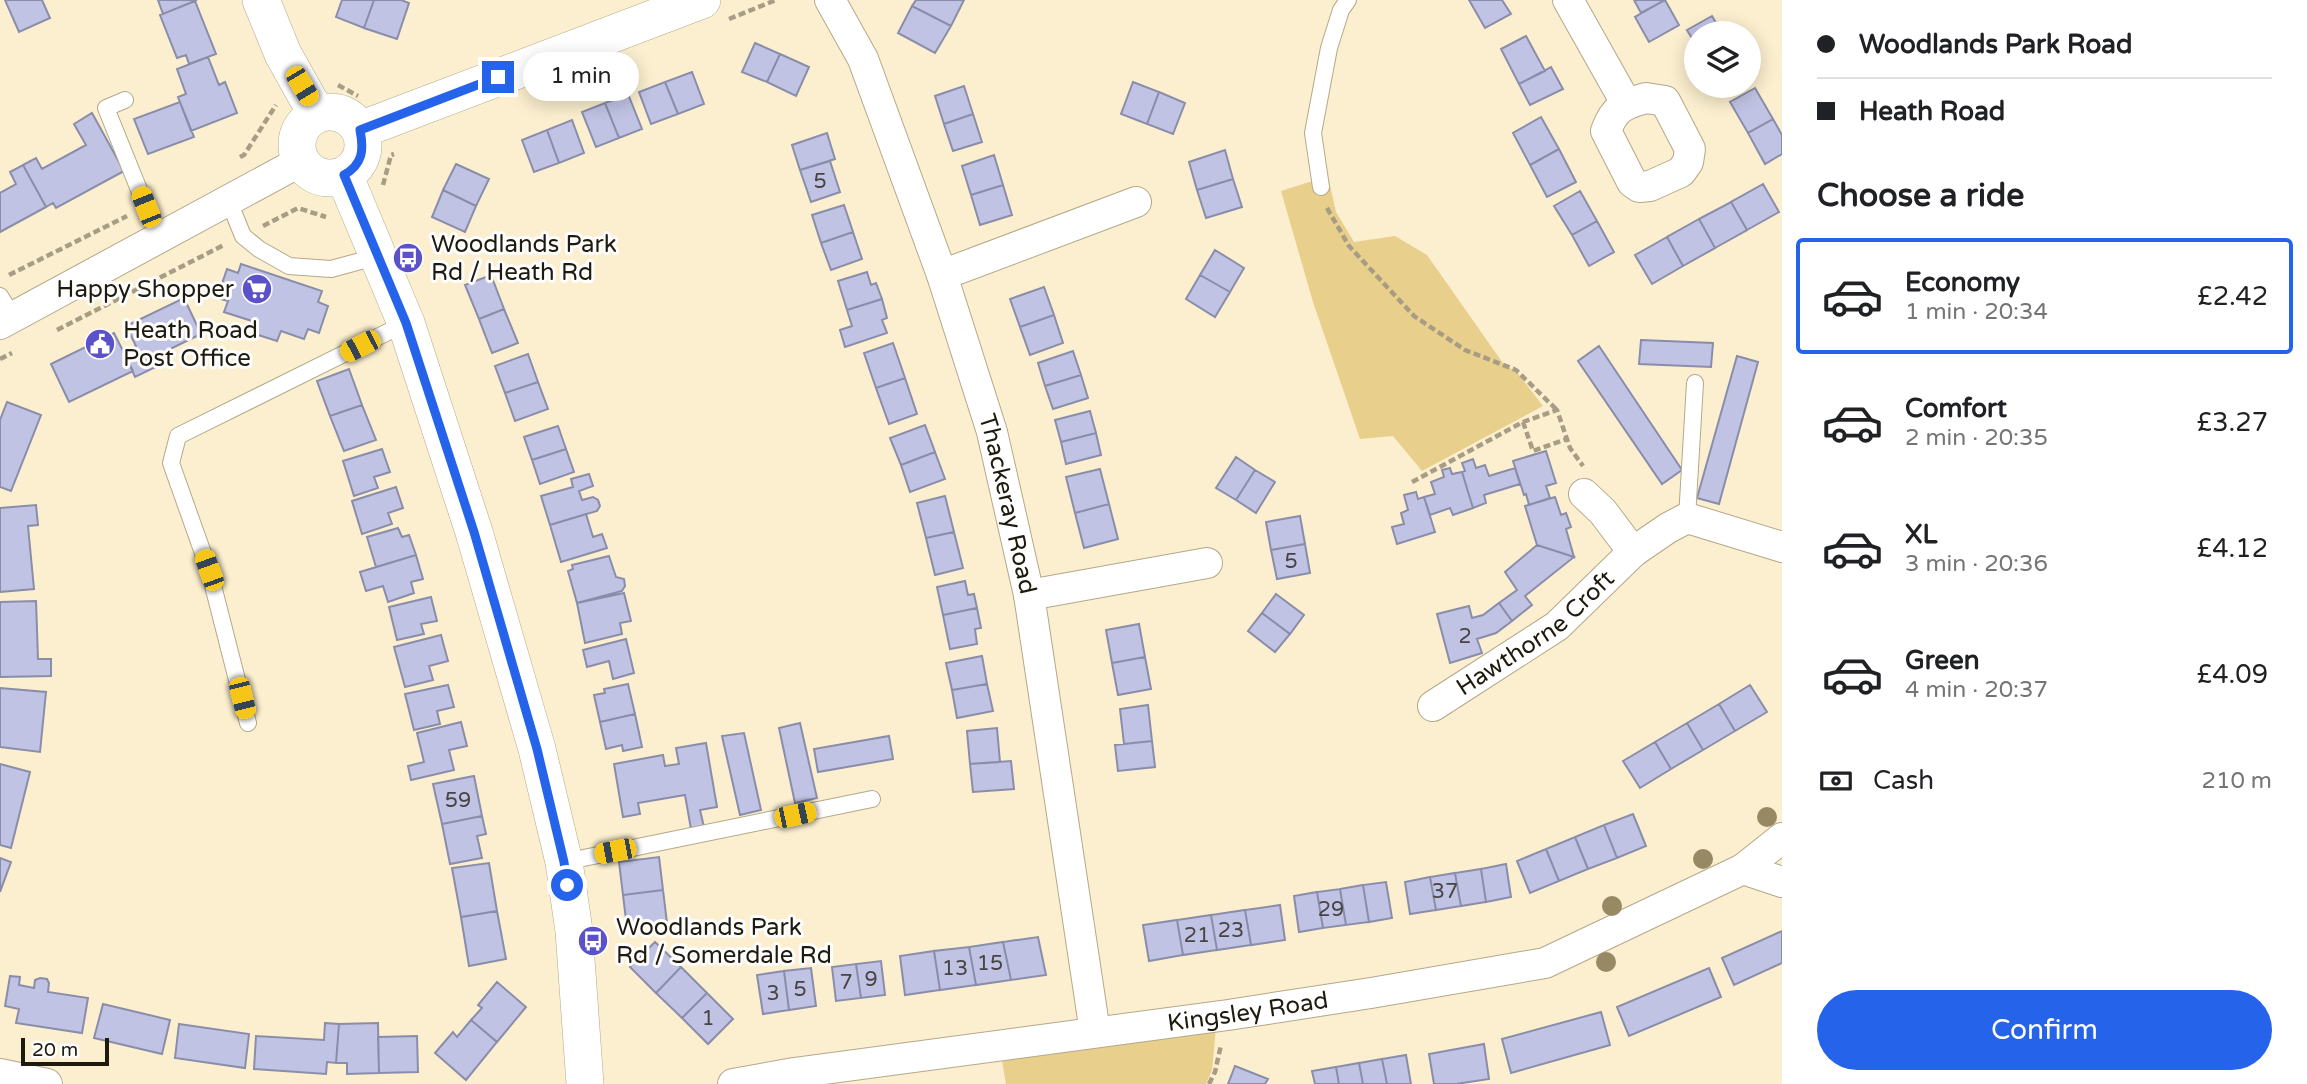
<!DOCTYPE html>
<meta charset="utf-8">
<style>
:root{--surface:#fff;--page:#f2f2f2;--text:#202124;--muted:#757577;--line:#e0e0e0;--accent:#2563eb}
body{margin:0;font-family:"Varela Round",sans-serif;background:var(--page);color:var(--text);height:100vh;display:flex;flex-direction:column;font-size:26px;white-space:nowrap}
*{box-sizing:border-box;margin:0}
p{font-size:23px;color:var(--muted)}
.icon{flex:none;width:38px;height:38px;fill:none;stroke:currentColor;stroke-width:2;stroke-linecap:round;stroke-linejoin:round}
.map{position:relative;flex:1;overflow:hidden}
.details{display:flex;flex-direction:column;background:var(--surface);width:525px}
.details>*{flex:none}
.banner{display:grid;align-content:center;height:154px;padding:0 35px;background:var(--surface)}
.buttons{position:absolute;left:1684px;top:21px;display:grid;gap:14px}
.buttons a{display:grid;place-items:center;width:77px;height:77px;border-radius:50%;background:var(--surface);box-shadow:0 4px 18px #0003;font-size:35px}
.scale{position:absolute;left:21px;bottom:18px;width:88px;box-sizing:border-box;padding-left:7px;border:4px solid #1f1a0e;border-top:0;font-size:19px;line-height:24px;white-space:nowrap;color:#1f1a0e;-webkit-text-stroke:5px #fdfdfd;paint-order:stroke}
.end{position:absolute;width:32px;height:32px;margin:-16px;border:9px solid #2563eb;background:#fff;box-shadow:0 0 0 4px #fff}
.from{border-radius:50%}
.bubble{position:absolute;height:49px;border-radius:24px;background:var(--surface);box-shadow:0 4px 18px #0003;font-size:23px;font-weight:600;line-height:49px;text-align:center}
.car{position:absolute;width:21px;height:42px;margin:-21px -10px;border-radius:9px;box-shadow:0 0 5px 2px #0007;background:linear-gradient(#f5c518 24%,#345 0 40%,#f5c518 0 76%,#345 0 86%,#f5c518 0)}
.banner b{display:flex;align-items:center;gap:24px;height:66px;font-size:26px}
.banner b+b{border-top:2px solid var(--line)}
.banner i{width:18px;height:18px;background:var(--text)}
ul{padding:0;list-style:none}
li{display:flex;align-items:center;gap:21px;height:116px;margin:0 14px 10px;padding:0 21px;border:4px solid transparent;border-radius:7px}
li div{flex:1}
li b{display:block;font-size:26px}
li em{font-style:normal;font-weight:600}
li.selected{border-color:var(--accent)}
li>.icon{width:63px;height:63px;stroke-width:1.5}
h2{padding:0 35px;font-size:32px;line-height:84px}
.pay{display:flex;align-items:center;gap:18px;height:77px;padding:0 35px;font-size:26px}
.pay p{margin-inline-start:auto}
.button{display:flex;gap:14px;margin-top:auto;padding:14px 35px}
.button a{flex:1;height:80px;border-radius:42px;background:var(--accent);color:#fff;font-size:28px;font-weight:600;line-height:80px;text-align:center}
main{display:flex;flex:1;min-height:0}
.map>svg:first-child{display:block}
</style>
<main>
<div class="map">
<svg width="1782" height="1084" viewBox="0 0 1782 1084">
<rect width="100%" height="100%" fill="#fcefcf"/>
<path fill="#e8cf8c" d="M1329 181 1336 212 1354 242 1395 236 1427 255 1505 366 1516 371 1543 406 1422 471 1393 436 1360 439 1313 302 1281 191 1309 182Z
M1216 1027 1212 1070 1206 1084H1006L1002 1061 1097 1044Z"/>
<path fill="#c0c3e3" stroke="#8a8daa" stroke-width="2" d="M5 0H42L50 18 19 32Z
M158 0H197L163 14Z
M342 0H374L364 28 336 17Z
M374 0H401L409 3 397 39 364 28Z
M916 0H964L951 26 912 6Z
M1469 0H1502L1511 14 1485 28Z
M1634 0H1665L1641 13Z
M1665 0 1679 25 1649 42 1635 17Z
M195 1 216 54 189 64 186 55 177 58 160 15Z
M912 6 951 26 935 53 898 33Z
M1712 16 1722 33H1696V45L1687 30Z
M1526 36 1545 71 1519 84 1501 49Z
M755 43 780 54 767 82 742 72Z
M780 54 809 67 796 96 767 82Z
M208 57 219 85 225 82 237 113 191 131 178 97 186 94 177 69Z
M1551 67 1563 89 1530 105 1519 84Z
M692 72 704 104 678 114 665 82Z
M665 82 678 114 651 124 639 92Z
M1133 82 1159 92 1147 124 1121 114Z
M964 86 973 114 944 124 935 96Z
M1755 88 1773 119 1748 133 1730 102Z
M1159 92 1185 103 1173 134 1147 124Z
M628 94 642 129 619 138 605 103Z
M180 102 194 137 148 154 134 119Z
M605 103 619 138 596 147 582 112Z
M92 113 124 171 56 208 53 203 46 207 23 165 36 158 42 169 86 145 74 124Z
M973 114 982 142 953 151 944 124Z
M1541 117 1559 149 1530 165 1513 133Z
M1773 119 1782 135V154L1765 164 1748 133Z
M572 120 584 153 559 163 547 130Z
M547 130 559 163 534 172 522 140Z
M827 133 835 159 800 170 792 145Z
M1559 149 1576 182 1547 197 1530 165Z
M1225 150 1233 179 1197 190 1189 162Z
M994 155 1003 185 971 195 962 166Z
M830 161 840 192 811 202 800 170Z
M456 164 489 179 476 206 443 190Z
M23 165 46 207 0 232V193L16 184 10 172Z
M1233 179 1242 207 1206 218 1197 190Z
M1763 184 1779 212 1747 230 1731 202Z
M1003 185 1012 215 980 225 971 195Z
M443 190 476 206 465 232 432 217Z
M1580 191 1597 221 1572 235 1554 206Z
M1731 202 1747 230 1715 248 1699 219Z
M844 205 853 232 821 243 812 215Z
M1699 219 1715 248 1683 266 1667 237Z
M1597 221 1614 252 1589 266 1572 235Z
M853 232 862 259 831 270 821 243Z
M1667 237 1683 266 1652 284 1635 255Z
M1215 250 1244 268 1230 292 1200 275Z
M241 264 322 291 318 302 328 306 319 333 308 329 304 339 281 331 277 341 252 333 255 322 224 312 228 301 217 298 227 269 238 273Z
M867 272 871 285 876 283 882 299 847 310 838 281Z
M491 275 504 309 479 319 465 285Z
M1200 275 1230 292 1215 317 1186 299Z
M1044 287 1054 315 1020 327 1010 299Z
M184 298 201 334 166 351 170 360 135 377 124 352 136 346 126 326Z
M882 299 887 318 882 320 887 333 845 347 840 330 852 326 847 310Z
M504 309 518 343 492 353 479 319Z
M1054 315 1063 343 1030 355 1020 327Z
M114 333 133 371 69 402 51 364Z
M1641 340 1713 343 1711 367 1639 364Z
M893 343 905 378 876 388 864 353Z
M1599 346 1682 470 1662 484 1578 361Z
M1073 351 1081 375 1045 386 1038 363Z
M528 354 538 382 505 393 495 366Z
M1737 356 1758 362 1719 504 1697 498Z
M349 369 362 405 330 416 317 381Z
M1081 375 1088 398 1053 409 1045 386Z
M905 378 917 414 889 424 876 388Z
M538 382 548 409 515 421 505 393Z
M7 402 41 415 11 491 0 487V420Z
M362 405 376 440 344 451 330 416Z
M1090 411 1096 433 1061 442 1055 420Z
M925 425 935 452 901 465 890 438Z
M558 426 566 449 532 460 524 437Z
M1096 433 1101 455 1066 464 1061 442Z
M382 449 390 472 374 477 378 488 354 496 343 461Z
M566 449 574 472 540 484 532 460Z
M1546 451 1556 483 1546 486 1550 498 1529 505 1526 494 1524 495 1513 461Z
M935 452 945 479 910 492 901 465Z
M1236 457 1255 470 1236 500 1216 488Z
M1473 459 1476 468 1485 465 1489 476 1515 468 1520 484 1484 495 1486 503 1473 508 1462 472 1465 471 1462 463Z
M1450 468 1452 474 1462 472 1473 508 1453 515 1450 508 1430 515 1424 497 1435 494 1431 482 1444 477 1442 470Z
M1100 469 1109 504 1075 513 1066 477Z
M1255 470 1275 482 1256 513 1236 500Z
M589 474 593 486 579 491 582 500 593 497 598 500 600 506 597 511 550 525 541 496 573 487 571 479Z
M396 487 403 508 388 513 392 524 362 534 352 501Z
M1416 492 1418 499 1424 497 1435 532 1397 544 1392 527 1404 524 1401 513 1408 510 1404 495Z
M945 496 954 532 926 538 917 503Z
M1555 497 1561 515 1566 513 1571 527 1566 529 1574 557 1537 545 1525 506Z
M1109 504 1118 539 1084 548 1075 513Z
M36 505 38 525 28 526 34 589 0 592V508Z
M586 514 593 537 602 534 607 548 561 562 550 525Z
M1300 516 1305 544 1271 550 1266 522Z
M398 528 402 537 409 535 416 555 376 567 367 537Z
M954 532 963 568 935 575 926 538Z
M1305 544 1310 573 1277 579 1271 550Z
M1537 545 1574 557 1525 596 1532 605 1512 621 1499 603 1517 590 1505 572Z
M416 555 423 579 411 582 414 593 388 602 383 586 366 591 360 572Z
M609 556 616 577 624 579 625 586 622 591 577 603 568 571 573 569 572 565Z
M965 581 968 595 974 594 977 608 943 615 937 587Z
M624 593 631 621 620 623 622 634 585 643 577 603Z
M1276 594 1304 615 1290 634 1262 613Z
M431 597 437 621 421 624 424 634 397 640 389 607Z
M36 601 38 659H51V676L0 677V602Z
M1499 603 1512 621 1496 633 1477 639 1482 653 1450 663 1437 614 1469 606 1472 618 1483 615Z
M977 608 981 628 975 629 977 644 950 649 943 615Z
M1262 613 1290 634 1275 652 1248 631Z
M1139 624 1145 657 1112 663 1106 630Z
M441 635 448 661 429 666 433 680 405 687 394 647Z
M626 639 634 673 613 679 609 661 587 667 583 650Z
M982 656 987 684 952 690 946 663Z
M1145 657 1151 689 1118 695 1112 663Z
M628 684 635 714 600 722 594 695 605 693 604 689Z
M987 684 993 711 957 718 952 690Z
M448 685 454 707 437 711 440 724 414 730 405 694Z
M1750 685 1767 712 1735 731 1719 704Z
M0 688 46 692 40 752 0 747Z
M1719 704 1735 731 1703 750 1687 723Z
M1148 705 1152 741 1124 744 1120 709Z
M635 714 642 747 623 751 622 745 606 749 600 722Z
M461 722 467 746 449 750 454 770 411 780 408 766 424 762 417 733Z
M800 723 817 798 795 803 779 728Z
M1687 723 1703 750 1671 769 1655 742Z
M997 728 1000 762 970 764 967 731Z
M744 733 761 810 740 815 722 736Z
M889 736 893 759 818 772 814 749Z
M1152 741 1155 767 1118 771 1115 745Z
M1655 742 1671 769 1640 788 1623 761Z
M706 743 717 807 700 810 704 827 691 829 685 795 638 803 640 814 623 817 614 764 663 755 665 766 679 764 676 748Z
M1011 761 1014 789 973 792 970 764Z
M0 764 30 772 11 848 0 845Z
M474 776 482 816 442 824 433 784Z
M1633 814 1646 846 1617 858 1604 825Z
M482 816 486 834 477 836 482 858 450 864 442 824Z
M1604 825 1617 858 1588 869 1575 837Z
M1575 837 1588 869 1559 881 1546 849Z
M1546 849 1559 881 1530 893 1517 861Z
M659 857 663 890 623 895 619 862Z
M0 858 11 862 0 892Z
M489 863 497 911 461 917 452 868Z
M1506 864 1511 897 1486 902 1481 869Z
M1481 869 1486 902 1461 906 1455 873Z
M1455 873 1461 906 1436 910 1430 877Z
M1430 877 1436 910 1410 914 1405 882Z
M1386 882 1392 918 1369 922 1363 885Z
M1363 885 1369 922 1346 925 1340 889Z
M1340 889 1346 925 1323 928 1317 892Z
M663 890 667 923 627 928 623 895Z
M1317 892 1323 928 1299 932 1294 896Z
M1280 905 1285 940 1251 945 1245 910Z
M1245 910 1251 945 1217 950 1211 915Z
M497 911 506 959 469 966 461 917Z
M1211 915 1217 950 1183 955 1177 920Z
M1177 920 1183 955 1149 961 1143 925Z
M1782 931V963L1734 985 1722 958Z
M1038 937 1046 975 1011 980 1003 942Z
M655 942 681 967 656 993 630 967Z
M1003 942 1011 980 976 985 969 947Z
M969 947 976 985 940 990 934 951Z
M934 951 940 990 905 995 900 956Z
M881 961 885 995 861 998 856 964Z
M856 964 861 998 836 1001 832 967Z
M681 967 707 993 682 1018 656 993Z
M811 968 816 1006 789 1010 784 971Z
M1709 968 1721 997 1629 1036 1617 1007Z
M784 971 789 1010 763 1014 757 975Z
M10 976 20 977 19 985 34 988 35 980 40 978 47 979 49 983 48 992 88 998 82 1033 16 1023 19 1009 5 1006Z
M497 982 526 1007 497 1042 471 1020 482 1008 478 1005Z
M707 993 733 1019 708 1044 682 1018Z
M103 1004 170 1020 162 1054 94 1038Z
M1601 1012 1610 1045 1511 1073 1502 1039Z
M471 1020 497 1042 466 1080 435 1053 453 1032 457 1037Z
M325 1023 339 1024 336 1063 327 1062 326 1074 254 1069 256 1036 324 1040Z
M378 1023 379 1073 347 1074V1063H336L339 1024Z
M179 1024 249 1034 245 1068 175 1058Z
M417 1036 418 1072 379 1073 378 1037Z
M1484 1044 1489 1079 1456 1084H1434L1429 1054Z
M1406 1055 1411 1084H1387L1382 1059Z
M1382 1059 1387 1084H1363L1359 1063Z
M1359 1063 1363 1084H1339L1336 1067Z
M1235 1066 1268 1079 1265 1084H1228Z
M1336 1067 1339 1084H1315L1312 1071Z"/>
<g fill="none" stroke-linecap="round" stroke-linejoin="round">
<g stroke="#b3a889" stroke-width="18">
<path id="service" d="M125 100 106 108 146 207 161 235
M1321 187 1313 133 1329 48 1341 10 1348 0
M228 199 243 236 259 249 289 266 331 269 379 256
M0 296 13 317
M1687 518 1695 383
M248 723 209 570 171 463 178 436 406 323
M564 862 872 799"/>
</g>
<g stroke="#b3a889" stroke-width="32">
<g id="minor">
<path id="s1" d="M830 0 863 59 942 275 992 432 1029 595 1095 1032"/>
<path d="M1568 0 1626 103"/>
<path d="M1646 98 1665 101 1690 149 1688 162 1681 172 1650 186 1639 187 1632 182 1606 131C1614 108 1624 104 1646 98Z"/>
<path d="M942 275 1136 202"/>
<path d="M0 324 301 161"/>
<path d="M1584 494 1603 512 1633 552"/>
<path d="M1029 595 1207 563"/>
<path id="s2" d="M1433 706 1557 626 1633 552 1668 528 1687 518 1782 547"/>
<path d="M1743 869 1782 882"/>
<path d="M0 1074 47 1084"/>
<path id="s3" d="M733 1084 794 1073 1228 1015 1371 993 1545 963 1743 869 1782 838"/>
</g>
</g>
<g stroke="#b3a889" stroke-width="38">
<path id="tertiary" d="M261 0 283 54 316 113
M297 145a33 33 0 1 1 66 0a33 33 0 1 1-66 0Z
M360 130 702 0
M344 175 406 323 474 532 537 749 564 862 574 931 585 1084"/>
</g>
<path stroke="#a79d85" stroke-width="4.5" stroke-dasharray="7 3.5" stroke-linecap="butt" d="M729 19 776 0
M338 85 358 96
M240 157 244 155 276 105
M383 185 391 155 394 154
M1327 208 1349 246 1414 316 1465 350 1516 370 1557 410
M263 226 298 208 326 217
M9 275 127 216
M57 330 224 245
M0 359 12 353
M1523 422 1533 451 1567 439
M1412 482 1523 422 1557 410 1570 448 1583 466
M1209 1084 1215 1072 1221 1045"/>
<use href="#service" stroke="#fff" stroke-width="16"/>
<use href="#minor" stroke="#fff" stroke-width="30"/>
<use href="#tertiary" stroke="#fff" stroke-width="37"/>
</g>
<g fill="#978963">
<circle cx="1767" cy="817" r="10"/>
<circle cx="1703" cy="859" r="10"/>
<circle cx="1612" cy="906" r="10"/>
<circle cx="1606" cy="962" r="10"/>
</g>
<g fill="none" stroke-linecap="round" stroke-linejoin="round">
<path stroke="#2563eb" stroke-width="9" d="M498 77 360 130C364 150 363 164 344 175L406 323 474 532 537 749 564 862 567 885"/>
</g>
<defs>
<g id="bus-disc" transform="scale(1.575)"><circle r="9.5" fill="#5b52ca" stroke="#fdfdfd"/><path d="M-5-6H5V4H4V6H2V4H-2V6H-4V4H-5ZM-3.5-4V0h7V-4ZM-3.5 1.2v1.5H-2V1.2ZM2 1.2v1.5H3.5V1.2Z" fill="#fff"/></g>
<g id="supermarket-disc" transform="scale(1.575)"><circle r="9.5" fill="#5b52ca" stroke="#fdfdfd"/><path d="M-6-5.5h2.5l.6 2H6L4.5 2H-2.5L-4.4-4H-6ZM-1.5 3.2a1.3 1.3 0 1 0 .1 0ZM3 3.2a1.3 1.3 0 1 0 .1 0Z" fill="#fff"/></g>
<g id="civic-disc" transform="scale(1.575)"><circle r="9.5" fill="#5b52ca" stroke="#fdfdfd"/><path d="M-.6-6.5H3V-4.5H.6V-3L4-1V1h2V6H-6V1h2V-1L-.6-3ZM-1.2 2.5V6h2.4V2.5Z" fill="#fff"/></g>
</defs>
<g fill-rule="evenodd">
<use href="#bus-disc" x="408" y="258"/>
<use href="#supermarket-disc" x="257" y="289"/>
<use href="#civic-disc" x="100" y="344"/>
<use href="#bus-disc" x="593" y="941"/>
</g>
<g text-anchor="middle" dominant-baseline="central" stroke-width="6" stroke-linejoin="round" paint-order="stroke">
<g font-size="21" fill="#474443">
<text x="820" y="181">5</text>
<text x="1291" y="561">5</text>
<text x="1465" y="636">2</text>
<text x="458" y="800">59</text>
<text x="1445" y="891">37</text>
<text x="1331" y="909">29</text>
<text x="1231" y="930">23</text>
<text x="1197" y="935">21</text>
<text x="990" y="963">15</text>
<text x="955" y="968">13</text>
<text x="871" y="979">9</text>
<text x="846" y="982">7</text>
<text x="800" y="989">5</text>
<text x="773" y="993">3</text>
<text x="708" y="1018">1</text>
</g>
<g font-size="24" fill="#1f1a0e" stroke="#fdfdfd" text-anchor="start">
<text x="431" y="244">Woodlands Park<tspan x="431" dy="28">Rd / Heath Rd</tspan></text>
<text x="234" y="289" text-anchor="end">Happy Shopper</text>
<text x="123" y="330">Heath Road<tspan x="123" dy="28">Post Office</tspan></text>
<text x="616" y="927">Woodlands Park<tspan x="616" dy="28">Rd / Somerdale Rd</tspan></text>
</g>
<g font-size="24" fill="#1f1a0e" stroke="#fdfdfd">
<text stroke="none"><textPath href="#s1" startOffset="536">Thackeray Road</textPath></text>
<text stroke="none"><textPath href="#s2" startOffset="126">Hawthorne Croft</textPath></text>
<text stroke="none"><textPath href="#s3" startOffset="520">Kingsley Road</textPath></text>
</g>
</g>
</svg>
<div class="buttons">
<a><svg class="icon" aria-label="layers" viewBox="0 0 24 24"><path d="M12 4l9 5-9 5-9-5zM3 14l9 5 9-5"/></svg></a>
</div>
<div class="scale">20 m</div>
<i class="end from" style="left:567px;top:885px"></i>
<i class="end" style="left:498px;top:77px"></i>
<div class="bubble" style="left:523px;top:52px;width:116px">1 min</div>
<i class="car" style="left:302px;top:86px;rotate:149deg"></i>
<i class="car" style="left:146px;top:207px;rotate:338deg"></i>
<i class="car" style="left:360px;top:346px;rotate:243deg"></i>
<i class="car" style="left:209px;top:570px;rotate:340deg"></i>
<i class="car" style="left:242px;top:698px;rotate:166deg"></i>
<i class="car" style="left:795px;top:815px;rotate:78deg"></i>
<i class="car" style="left:615px;top:851px;rotate:259deg"></i>
</div>
<section class="details">
<div class="banner">
<b><i class="from"></i>Woodlands Park Road</b>
<b><i></i>Heath Road</b>
</div>
<h2>Choose a ride</h2>
<ul>
<li class="selected"><svg class="icon" aria-label="car" viewBox="0 0 24 24"><path d="M5 17H2v-5l4-1 3-4h7l3 4 3 1v5h-3M9 17h6M6 11h13"/><circle cx="7" cy="17" r="2"/><circle cx="17" cy="17" r="2"/></svg><div><b>Economy</b><p>1 min · 20:34</p></div><em>£2.42</em></li>
<li><svg class="icon" aria-label="car" viewBox="0 0 24 24"><path d="M5 17H2v-5l4-1 3-4h7l3 4 3 1v5h-3M9 17h6M6 11h13"/><circle cx="7" cy="17" r="2"/><circle cx="17" cy="17" r="2"/></svg><div><b>Comfort</b><p>2 min · 20:35</p></div><em>£3.27</em></li>
<li><svg class="icon" aria-label="car" viewBox="0 0 24 24"><path d="M5 17H2v-5l4-1 3-4h7l3 4 3 1v5h-3M9 17h6M6 11h13"/><circle cx="7" cy="17" r="2"/><circle cx="17" cy="17" r="2"/></svg><div><b>XL</b><p>3 min · 20:36</p></div><em>£4.12</em></li>
<li><svg class="icon" aria-label="car" viewBox="0 0 24 24"><path d="M5 17H2v-5l4-1 3-4h7l3 4 3 1v5h-3M9 17h6M6 11h13"/><circle cx="7" cy="17" r="2"/><circle cx="17" cy="17" r="2"/></svg><div><b>Green</b><p>4 min · 20:37</p></div><em>£4.09</em></li>
</ul>
<div class="pay"><svg class="icon" aria-label="cash" viewBox="0 0 24 24"><path d="M3 7h18v10H3z"/><circle cx="12" cy="12" r="2"/></svg>Cash<p>210 m</p></div>
<div class="button"><a>Confirm</a></div>
</section>
</main>
